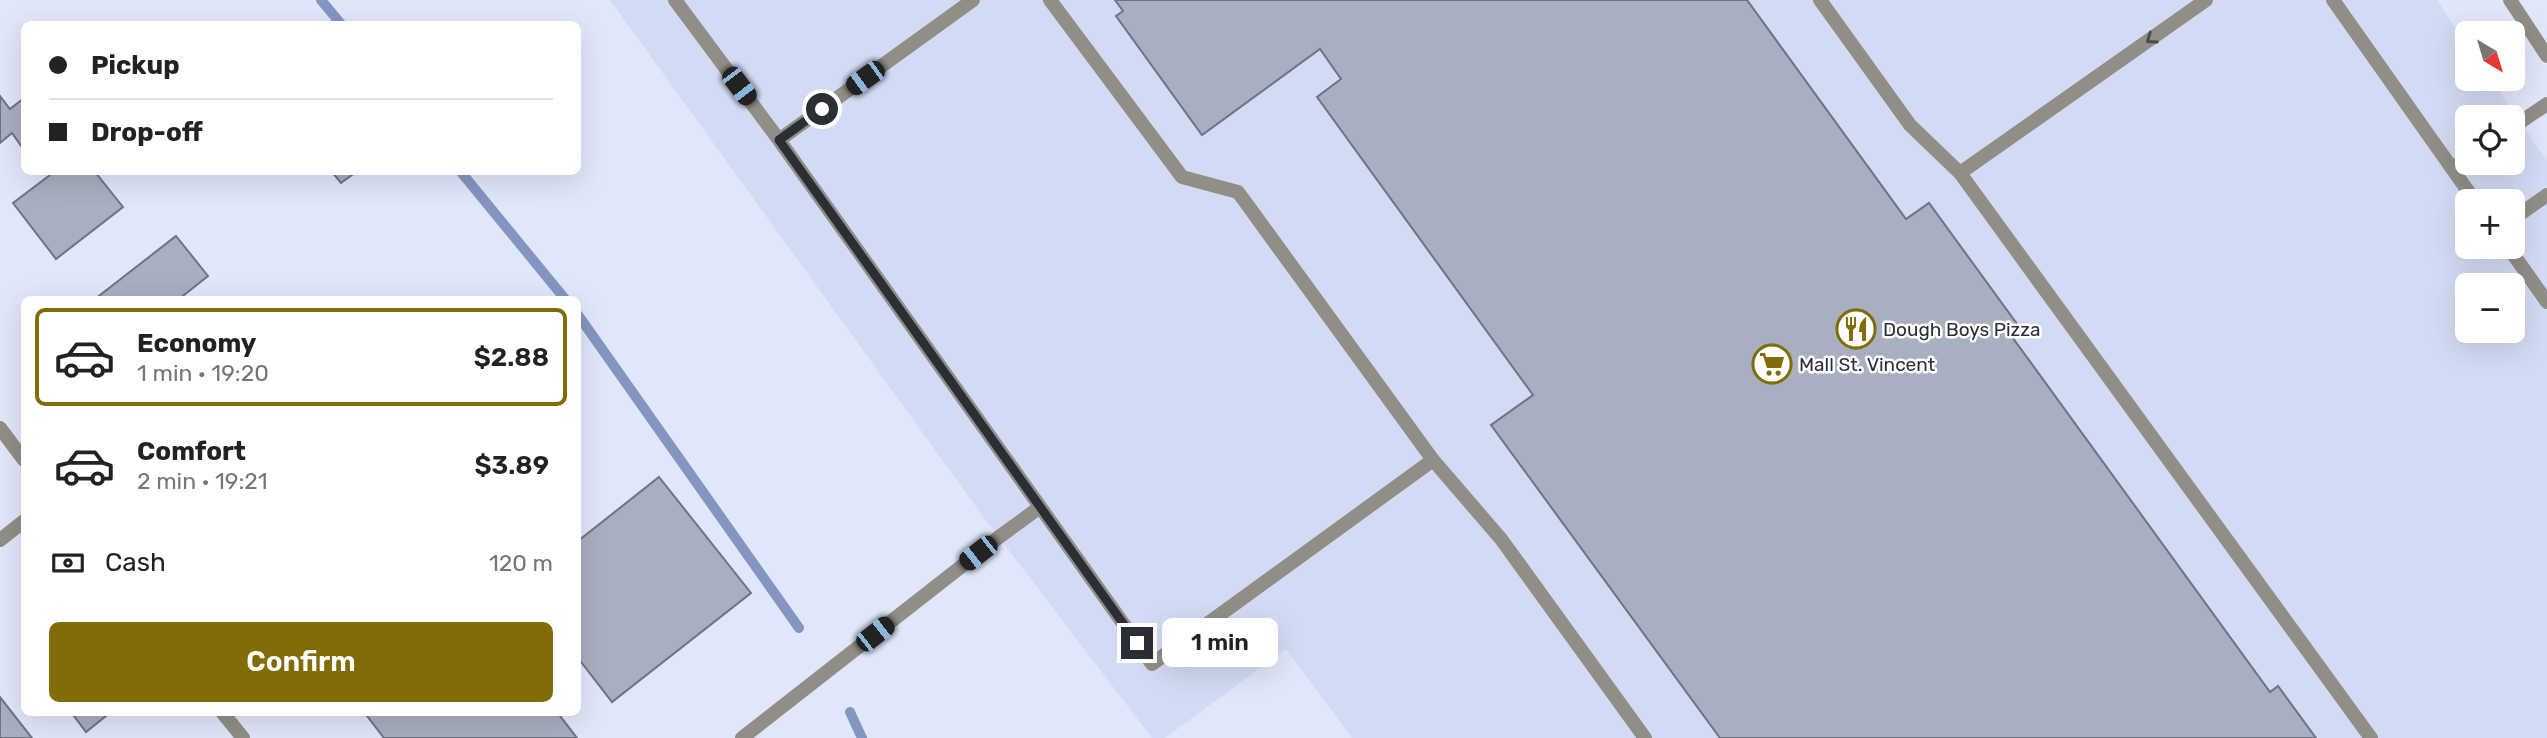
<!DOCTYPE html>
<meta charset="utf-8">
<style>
:root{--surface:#fff;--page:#f6f6f6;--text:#222;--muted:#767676;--line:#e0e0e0;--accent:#816c08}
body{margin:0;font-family:Rubik,sans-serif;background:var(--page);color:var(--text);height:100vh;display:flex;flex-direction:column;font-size:26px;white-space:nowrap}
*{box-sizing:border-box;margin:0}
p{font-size:23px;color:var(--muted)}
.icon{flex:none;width:38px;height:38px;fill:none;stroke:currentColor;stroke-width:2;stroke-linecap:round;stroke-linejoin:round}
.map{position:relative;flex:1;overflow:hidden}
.drawer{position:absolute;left:21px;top:296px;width:560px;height:420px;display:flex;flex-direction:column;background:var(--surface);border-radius:10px;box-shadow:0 7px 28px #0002}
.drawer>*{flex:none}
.banner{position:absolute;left:21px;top:21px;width:560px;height:154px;border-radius:10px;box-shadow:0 7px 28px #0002;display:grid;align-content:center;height:154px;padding:0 28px;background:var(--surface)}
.needle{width:46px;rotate:142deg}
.controls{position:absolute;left:2455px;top:21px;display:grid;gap:14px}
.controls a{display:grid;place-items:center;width:70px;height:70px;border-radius:10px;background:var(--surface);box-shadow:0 7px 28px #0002;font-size:35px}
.end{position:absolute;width:32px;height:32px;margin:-16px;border:9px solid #2b2e35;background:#fff;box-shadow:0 0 0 4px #fff}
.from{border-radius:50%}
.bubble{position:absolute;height:49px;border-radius:10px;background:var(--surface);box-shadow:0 7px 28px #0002;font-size:23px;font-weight:600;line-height:49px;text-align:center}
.car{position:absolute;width:21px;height:42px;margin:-21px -10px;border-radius:9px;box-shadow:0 0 5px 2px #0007;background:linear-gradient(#222 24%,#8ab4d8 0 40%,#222 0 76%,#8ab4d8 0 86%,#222 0)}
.banner b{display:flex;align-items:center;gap:24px;height:66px;font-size:26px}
.banner b+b{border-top:2px solid var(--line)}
.banner i{width:18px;height:18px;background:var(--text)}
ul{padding:12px 0 0;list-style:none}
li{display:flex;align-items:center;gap:21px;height:98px;margin:0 14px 10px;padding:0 14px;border:4px solid transparent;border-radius:10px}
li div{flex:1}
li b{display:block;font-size:26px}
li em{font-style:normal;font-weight:600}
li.active{border-color:var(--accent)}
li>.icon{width:63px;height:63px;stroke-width:1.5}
.pay{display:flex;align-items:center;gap:18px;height:77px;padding:0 28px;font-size:26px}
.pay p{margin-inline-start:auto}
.action{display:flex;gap:14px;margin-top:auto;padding:14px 28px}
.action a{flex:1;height:80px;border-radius:10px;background:var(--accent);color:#fff;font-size:28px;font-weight:600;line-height:80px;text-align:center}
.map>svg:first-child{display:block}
</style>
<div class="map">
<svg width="2547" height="738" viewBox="0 0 2547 738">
<rect width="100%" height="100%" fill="#e0e7f9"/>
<path fill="#d3dbf4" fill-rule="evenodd" d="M610 0H2437L2467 45 2468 79H2491L2547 161V738H1352L1286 649 1165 738H1152L982 515ZM2468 117H2513V163H2468ZM2468 201H2513V247H2468ZM2468 285H2513V331H2468Z"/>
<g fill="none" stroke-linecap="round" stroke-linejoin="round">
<path stroke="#8595c2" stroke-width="10" d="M321 0 341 24
M461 172 565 299
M578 315 799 628
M850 712 862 738"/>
</g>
<path fill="#a8afc0" stroke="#6d7383" stroke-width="2" d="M1115 0H1747L1906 219 1929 203 2020 328 2010 334 2270 692 2278 686 2316 738H1720L1491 425 1533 395 1317 97 1341 79 1320 49 1202 135 1116 16 1123 11Z
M0 96 10 109 24 98V150L12 133 0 143Z
M54 172H95L123 207 56 259 13 203Z
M332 172H356L341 183Z
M176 236 208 276 179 299H95Z
M659 477 751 593 612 702 578 658V541Z
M0 697 32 738H0Z
M71 712H111L86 732Z
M364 712H557L577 738H384Z"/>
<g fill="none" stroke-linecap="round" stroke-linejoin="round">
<path stroke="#908e86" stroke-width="14" d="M675 0 779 140 1152 664 1433 460
M1050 0 1182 177 1238 192 1433 460 1501 539 1645 738
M1820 0 1910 125 1960 173 2371 738
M2333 0 2475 201
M2513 127 2547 104
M779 140 973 0
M2452 168 2468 158
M1960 173 2206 0
M2513 219 2547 195
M2508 247 2547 302
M999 537 1040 507"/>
<path stroke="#908e86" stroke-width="14" d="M0 540 24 521
M742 738 999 537"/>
<path stroke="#908e86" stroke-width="14" d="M2510 0 2547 56
M0 428 24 460
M222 712 243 738"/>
</g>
<defs><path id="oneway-chevron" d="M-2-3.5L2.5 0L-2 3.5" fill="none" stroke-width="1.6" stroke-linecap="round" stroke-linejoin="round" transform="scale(1.75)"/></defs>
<use stroke="#494b4d" href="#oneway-chevron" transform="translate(2151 39) rotate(145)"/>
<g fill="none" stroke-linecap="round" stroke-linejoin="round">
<path stroke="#2b2e35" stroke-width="9" d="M822 109 779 140 1137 643"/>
</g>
<defs>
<g id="restaurant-ring" transform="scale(2.0125)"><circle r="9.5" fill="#fff" stroke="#816c08" stroke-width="1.5"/><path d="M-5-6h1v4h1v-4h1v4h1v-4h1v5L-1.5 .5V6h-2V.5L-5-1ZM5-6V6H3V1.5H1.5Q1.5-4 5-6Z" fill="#816c08"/></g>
<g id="supermarket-ring" transform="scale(2.0125)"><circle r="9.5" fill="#fff" stroke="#816c08" stroke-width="1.5"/><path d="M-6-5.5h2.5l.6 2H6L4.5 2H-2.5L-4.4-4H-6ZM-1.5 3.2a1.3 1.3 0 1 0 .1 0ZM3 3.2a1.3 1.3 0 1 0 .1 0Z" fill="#816c08"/></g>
</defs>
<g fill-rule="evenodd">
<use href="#restaurant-ring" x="1856" y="329"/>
<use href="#supermarket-ring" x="1772" y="364"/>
</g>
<g text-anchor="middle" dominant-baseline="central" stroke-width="5" stroke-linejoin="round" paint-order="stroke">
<g font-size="19" fill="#2b2e35" stroke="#fff" text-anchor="start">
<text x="1883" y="329">Dough Boys Pizza</text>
<text x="1799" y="364">Mall St. Vincent</text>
</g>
</g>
</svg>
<div class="controls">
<a><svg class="needle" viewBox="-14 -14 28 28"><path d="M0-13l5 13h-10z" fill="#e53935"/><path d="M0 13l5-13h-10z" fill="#767676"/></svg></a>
<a><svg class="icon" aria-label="locate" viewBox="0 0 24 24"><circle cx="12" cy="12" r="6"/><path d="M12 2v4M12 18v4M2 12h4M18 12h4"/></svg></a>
<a>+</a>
<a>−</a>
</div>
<i class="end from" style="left:822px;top:109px"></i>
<i class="end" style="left:1137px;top:643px"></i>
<div class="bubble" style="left:1162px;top:618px;width:116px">1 min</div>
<i class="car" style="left:865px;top:78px;rotate:234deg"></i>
<i class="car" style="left:739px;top:86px;rotate:143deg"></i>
<i class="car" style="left:978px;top:553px;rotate:232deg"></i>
<i class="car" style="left:875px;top:634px;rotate:52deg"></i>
<div class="banner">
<b><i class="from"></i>Pickup</b>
<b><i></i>Drop-off</b>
</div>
<section class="drawer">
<ul>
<li class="active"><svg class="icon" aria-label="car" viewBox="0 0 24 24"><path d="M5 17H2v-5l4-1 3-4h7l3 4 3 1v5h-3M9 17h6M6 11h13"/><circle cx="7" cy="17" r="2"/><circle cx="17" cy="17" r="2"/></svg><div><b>Economy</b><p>1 min · 19:20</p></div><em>$2.88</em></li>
<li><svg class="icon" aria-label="car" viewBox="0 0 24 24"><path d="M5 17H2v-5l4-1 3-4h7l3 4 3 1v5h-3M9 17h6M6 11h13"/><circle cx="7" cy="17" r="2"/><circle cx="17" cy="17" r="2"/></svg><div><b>Comfort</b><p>2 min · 19:21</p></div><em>$3.89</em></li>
</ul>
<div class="pay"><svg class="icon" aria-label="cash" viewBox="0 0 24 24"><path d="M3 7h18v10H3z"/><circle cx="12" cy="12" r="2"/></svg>Cash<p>120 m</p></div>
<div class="action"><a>Confirm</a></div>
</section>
</div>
